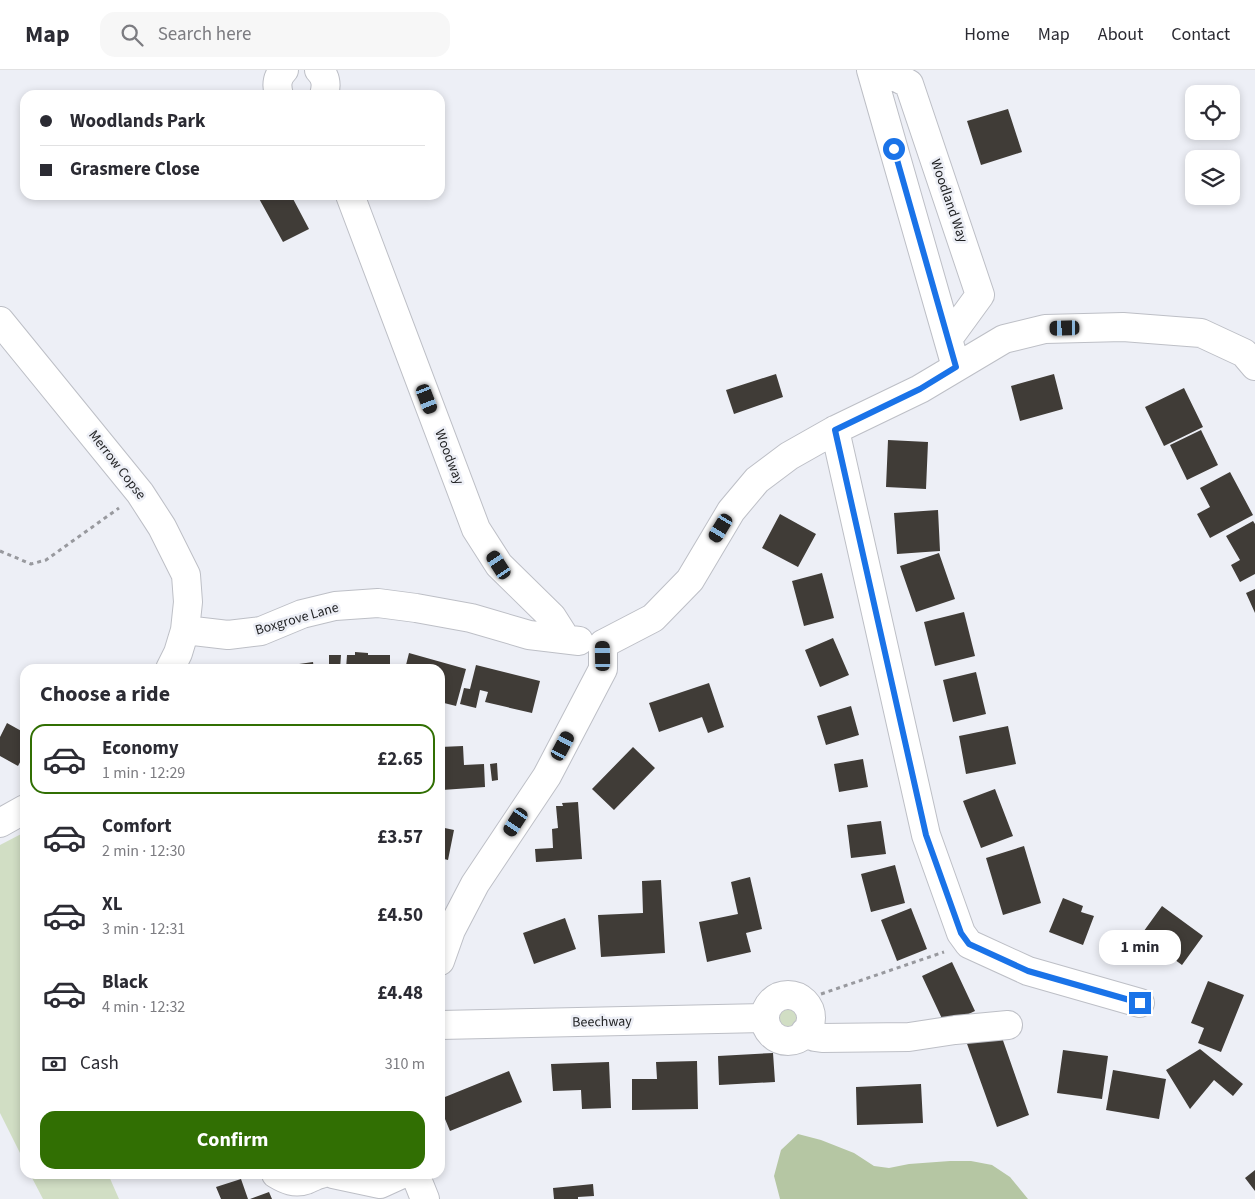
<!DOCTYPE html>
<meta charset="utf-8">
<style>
:root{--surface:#fff;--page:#f7f7f7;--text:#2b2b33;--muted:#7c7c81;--line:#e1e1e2;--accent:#316f03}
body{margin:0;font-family:"Source Sans 3",sans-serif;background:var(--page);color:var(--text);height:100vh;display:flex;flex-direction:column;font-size:19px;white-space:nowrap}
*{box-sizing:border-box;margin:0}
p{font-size:16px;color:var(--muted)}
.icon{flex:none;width:28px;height:28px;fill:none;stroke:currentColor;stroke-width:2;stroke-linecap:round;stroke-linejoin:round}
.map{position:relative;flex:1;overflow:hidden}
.panel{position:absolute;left:20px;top:594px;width:425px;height:515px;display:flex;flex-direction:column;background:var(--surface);border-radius:15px;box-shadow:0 2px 8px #0003}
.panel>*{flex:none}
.banner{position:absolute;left:20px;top:20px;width:425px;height:110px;border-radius:15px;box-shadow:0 2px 8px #0003;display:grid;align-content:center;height:110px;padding:0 20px;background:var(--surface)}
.controls{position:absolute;left:1185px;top:15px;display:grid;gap:10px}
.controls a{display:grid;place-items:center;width:55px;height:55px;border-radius:10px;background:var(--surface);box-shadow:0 2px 8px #0003;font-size:25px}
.end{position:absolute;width:22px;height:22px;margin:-11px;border:6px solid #1a73e8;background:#fff;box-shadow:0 0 0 2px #fff}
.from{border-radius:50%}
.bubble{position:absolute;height:35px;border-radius:15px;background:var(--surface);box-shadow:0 2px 8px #0003;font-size:16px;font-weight:700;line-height:35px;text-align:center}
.car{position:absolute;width:15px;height:30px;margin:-15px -8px;border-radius:6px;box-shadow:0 0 4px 1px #0007;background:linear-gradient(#222 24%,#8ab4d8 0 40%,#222 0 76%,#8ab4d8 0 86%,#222 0)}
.banner b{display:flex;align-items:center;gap:18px;height:48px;font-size:19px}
.banner b+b{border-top:1px solid var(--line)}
.banner i{width:12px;height:12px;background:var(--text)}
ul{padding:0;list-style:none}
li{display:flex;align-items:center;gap:15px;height:70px;margin:0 10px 8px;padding:0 10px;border:2px solid transparent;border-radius:15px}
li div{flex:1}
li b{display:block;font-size:19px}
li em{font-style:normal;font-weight:700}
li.selected{border-color:var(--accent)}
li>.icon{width:45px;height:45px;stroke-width:1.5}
h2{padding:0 20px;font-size:22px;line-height:60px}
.pay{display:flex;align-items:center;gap:12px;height:55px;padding:0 20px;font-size:19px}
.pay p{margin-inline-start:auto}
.button{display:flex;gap:10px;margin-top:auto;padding:10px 20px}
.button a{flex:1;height:58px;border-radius:15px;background:var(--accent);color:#fff;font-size:20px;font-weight:700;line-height:58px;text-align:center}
header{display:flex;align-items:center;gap:30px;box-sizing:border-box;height:70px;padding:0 25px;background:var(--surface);border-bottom:1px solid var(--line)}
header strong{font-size:24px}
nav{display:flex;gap:28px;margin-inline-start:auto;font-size:18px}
.search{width:350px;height:45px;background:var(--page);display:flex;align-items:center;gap:12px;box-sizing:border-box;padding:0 18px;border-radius:15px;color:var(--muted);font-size:19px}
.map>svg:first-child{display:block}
</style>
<header>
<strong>Map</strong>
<div class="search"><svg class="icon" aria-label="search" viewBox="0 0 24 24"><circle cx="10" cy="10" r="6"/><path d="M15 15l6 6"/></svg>Search here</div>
<nav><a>Home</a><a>Map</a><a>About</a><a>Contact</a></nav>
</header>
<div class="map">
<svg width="1255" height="1129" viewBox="0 0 1255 1129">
<rect width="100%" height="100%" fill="#edeff6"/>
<path fill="#d1dec4" d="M25 762V1093L0 1043V775Z
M775 948a14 14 0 1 1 28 0a14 14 0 1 1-28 0Z
M30 1104H108L119 1129H43Z"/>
<path fill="#b5c6a3" d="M798 1064 821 1070 854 1083 874 1096 889 1098 909 1094 950 1091H971L992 1095 1010 1107 1028 1129H780L774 1106 781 1080Z"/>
<path fill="#403c37" d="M1008 39 1022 82 981 95 967 51Z
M257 125H291L309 159 283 172Z
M776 304 783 327 734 344 726 320Z
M1054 304 1063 339 1020 351 1011 316Z
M1184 318 1203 357 1164 376 1145 337Z
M1201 360 1218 395 1187 410 1170 375Z
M888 370 928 372 926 419 886 417Z
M1230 402 1253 445 1210 468 1197 444 1210 437 1200 418Z
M938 440 940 481 897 484 894 443Z
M780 444 816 464 798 497 762 478Z
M1253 451 1255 454V504L1240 512 1231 495 1240 490 1226 466Z
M939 483 955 529 916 542 900 496Z
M822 503 834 548 804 556 792 511Z
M1255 519V543L1246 523Z
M964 542 975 586 935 596 924 552Z
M833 568 849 605 820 617 805 580Z
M355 582 368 583V585H390V599H346L347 585H355Z
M409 583 466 599 456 636 440 632V599H405Z
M329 585H341L340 599H329Z
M313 592 314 599H271V598Z
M476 595 540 611 532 643 485 632 488 622 480 620 476 638 460 634 464 618 470 619Z
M976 602 986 644 953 652 943 610Z
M709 613 724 657 708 663 702 647 659 662 649 633Z
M851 636 859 665 826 675 817 646Z
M7 653 25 663V683L18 696 0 686V667Z
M1008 656 1016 694 966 704 959 666Z
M463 676 464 695 484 694 485 717 442 720 440 677Z
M633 677 655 698 614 740 592 719Z
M863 689 868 717 839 722 834 694Z
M497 693 498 710 492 711 490 694Z
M995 719 1013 766 981 778 963 731Z
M578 732 582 789 536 792 535 779 553 778 552 759 558 758 556 736H563L562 733Z
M881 751 886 784 851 788 847 755Z
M440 757 454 760 448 790 440 788Z
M1024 776 1041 833 1003 845 986 788Z
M895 795 905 833 871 842 861 804Z
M750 807 762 859 746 863 751 882 707 892 699 852 738 844 731 812Z
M661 810 665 883 601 887 598 845 643 843 642 811Z
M1063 828 1083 836 1081 842 1094 846 1083 875 1049 862Z
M1162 836 1203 866 1182 895 1141 865Z
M911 838 927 879 897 891 881 850Z
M565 848 576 879 534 894 523 863Z
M952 892 975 941 945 955 922 906Z
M1208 911 1244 925 1221 982 1198 973 1204 958 1191 953Z
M999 959 1029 1045 997 1057 966 971Z
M1200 979 1243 1014 1233 1026 1214 1010 1190 1039 1166 1000Z
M1063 980 1108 986 1102 1029 1057 1023Z
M773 983 775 1012 719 1015 718 986Z
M697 991 698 1039 632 1040V1009H657L656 992Z
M609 992 611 1038 582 1039 581 1020 553 1021 551 994Z
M1113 1000 1166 1009 1159 1049 1106 1040Z
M509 1001 522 1032 450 1061 440 1037V1029Z
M921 1014 923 1053 857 1055 856 1017Z
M1255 1100V1121L1245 1108Z
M241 1109 248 1129H221L216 1117Z
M593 1114 594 1126 578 1127V1129H554L553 1118Z
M269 1122 272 1129H250Z"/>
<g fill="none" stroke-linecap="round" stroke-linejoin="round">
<g stroke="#bdbfc6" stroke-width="30">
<path id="minor" d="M319 0C326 7 327 15 324 25
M871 0 956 297
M883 0 909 14 980 225 948 269
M279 25C276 15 277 7 284 0
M350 125 476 459 499 495 552 547 566 569
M0 251 140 423 162 457 186 505 188 532 185 560 178 583 170 599
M835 360 926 765 961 863 969 874 1028 901 1140 933
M185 560 228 565 261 561 302 544 335 536 378 533 416 538 471 548 529 565 579 571
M603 574 653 548 690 510 731 441 757 410 789 386 835 360 920 319 1004 269 1045 259 1123 257 1201 263 1244 283 1255 296
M0 753 25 739
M440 891 451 860 475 814 547 706 603 599V574
M765 948a23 23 0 1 1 46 0a23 23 0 1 1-46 0Z
M440 955 765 948
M805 962 815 967 822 968 909 967 955 960 1008 955
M276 1104C286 1110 295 1114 306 1110 311 1108 316 1105 321 1104
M333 1104 380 1114 402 1104
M415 1104 425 1129"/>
</g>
<path stroke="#98999e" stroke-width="3" stroke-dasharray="4 4" stroke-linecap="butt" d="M0 481 31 494 46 490 119 438
M821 924 944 882"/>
<use href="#minor" stroke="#fff" stroke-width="28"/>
</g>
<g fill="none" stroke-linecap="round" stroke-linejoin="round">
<path stroke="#1a73e8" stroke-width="6" d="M894 79 956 297 920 319 835 360 926 765 961 863 969 874 1028 901 1140 933"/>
</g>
<g text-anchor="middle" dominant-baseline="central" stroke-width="5" stroke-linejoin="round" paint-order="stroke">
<g font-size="14" fill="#1f2022" stroke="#edeff6">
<text transform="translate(949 131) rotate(71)">Woodland Way</text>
<text transform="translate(449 387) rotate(69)">Woodway</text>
<text transform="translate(117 395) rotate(52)">Merrow Copse</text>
<text transform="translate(297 549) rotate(-16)">Boxgrove Lane</text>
<text transform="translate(602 952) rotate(-1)">Beechway</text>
</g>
</g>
</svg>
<div class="controls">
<a><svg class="icon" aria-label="locate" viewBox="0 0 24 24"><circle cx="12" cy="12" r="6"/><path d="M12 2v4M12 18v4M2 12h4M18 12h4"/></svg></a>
<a><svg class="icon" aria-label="layers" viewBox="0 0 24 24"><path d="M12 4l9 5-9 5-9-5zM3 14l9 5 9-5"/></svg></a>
</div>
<i class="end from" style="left:894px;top:79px"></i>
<i class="end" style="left:1140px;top:933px"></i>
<div class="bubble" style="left:1099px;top:860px;width:82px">1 min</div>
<i class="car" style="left:1065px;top:258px;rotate:269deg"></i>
<i class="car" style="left:427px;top:329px;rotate:159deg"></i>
<i class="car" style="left:721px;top:458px;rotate:211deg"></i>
<i class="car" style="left:499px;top:495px;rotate:327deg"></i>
<i class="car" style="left:603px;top:586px;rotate:359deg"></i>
<i class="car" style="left:563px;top:676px;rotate:28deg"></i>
<i class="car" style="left:516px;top:752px;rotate:213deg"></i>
<div class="banner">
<b><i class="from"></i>Woodlands Park</b>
<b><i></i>Grasmere Close</b>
</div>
<section class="panel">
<h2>Choose a ride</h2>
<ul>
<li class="selected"><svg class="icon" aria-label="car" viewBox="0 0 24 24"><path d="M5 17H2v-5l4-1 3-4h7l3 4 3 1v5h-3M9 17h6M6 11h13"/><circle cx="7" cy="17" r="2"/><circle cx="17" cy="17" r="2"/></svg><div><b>Economy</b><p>1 min · 12:29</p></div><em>£2.65</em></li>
<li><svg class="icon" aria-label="car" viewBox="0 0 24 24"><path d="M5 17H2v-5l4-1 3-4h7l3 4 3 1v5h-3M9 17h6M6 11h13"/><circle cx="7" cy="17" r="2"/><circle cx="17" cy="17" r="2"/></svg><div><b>Comfort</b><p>2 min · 12:30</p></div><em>£3.57</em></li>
<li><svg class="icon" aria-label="car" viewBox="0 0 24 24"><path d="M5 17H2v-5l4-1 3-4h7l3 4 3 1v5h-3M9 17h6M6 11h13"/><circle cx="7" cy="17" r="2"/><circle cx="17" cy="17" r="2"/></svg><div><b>XL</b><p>3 min · 12:31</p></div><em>£4.50</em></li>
<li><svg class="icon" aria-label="car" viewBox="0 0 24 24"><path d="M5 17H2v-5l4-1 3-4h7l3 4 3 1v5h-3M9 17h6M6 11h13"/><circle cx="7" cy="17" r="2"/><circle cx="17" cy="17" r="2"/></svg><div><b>Black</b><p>4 min · 12:32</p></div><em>£4.48</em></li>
</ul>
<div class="pay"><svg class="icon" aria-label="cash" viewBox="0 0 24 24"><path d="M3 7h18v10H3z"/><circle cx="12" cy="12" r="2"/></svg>Cash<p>310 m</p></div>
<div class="button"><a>Confirm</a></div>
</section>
</div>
